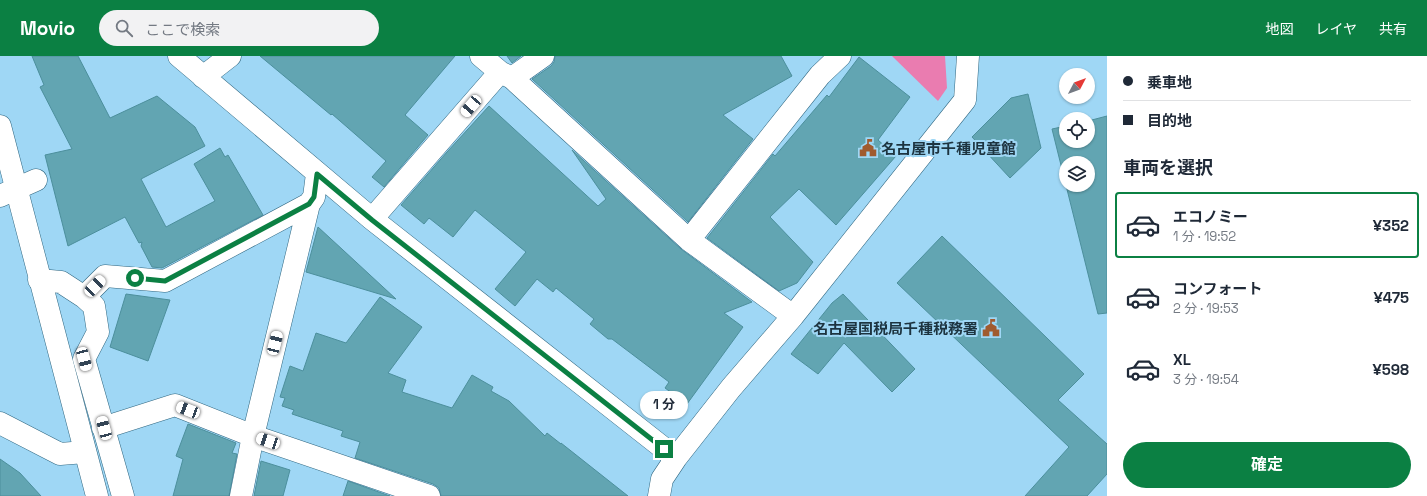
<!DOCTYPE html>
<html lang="ja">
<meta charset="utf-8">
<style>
:root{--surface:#fff;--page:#f2f2f3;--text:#1f2937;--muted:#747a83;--line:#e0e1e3;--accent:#0b8043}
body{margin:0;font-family:"Space Grotesk","Noto Sans JP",sans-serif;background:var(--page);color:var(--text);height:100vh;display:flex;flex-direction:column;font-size:15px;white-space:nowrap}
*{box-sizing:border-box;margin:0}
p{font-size:13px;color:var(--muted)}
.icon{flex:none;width:22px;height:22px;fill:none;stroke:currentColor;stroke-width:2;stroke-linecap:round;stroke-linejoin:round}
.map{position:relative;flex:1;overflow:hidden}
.details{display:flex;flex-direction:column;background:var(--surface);width:320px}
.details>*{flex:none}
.banner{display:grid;align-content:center;height:88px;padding:0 16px;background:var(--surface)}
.needle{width:26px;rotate:49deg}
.buttons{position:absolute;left:1059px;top:12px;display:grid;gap:8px}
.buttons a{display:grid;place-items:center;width:36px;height:36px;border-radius:50%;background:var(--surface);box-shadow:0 1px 3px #0004;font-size:20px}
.end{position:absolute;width:18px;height:18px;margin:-9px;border:5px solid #0b8043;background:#fff;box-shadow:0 0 0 2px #fff}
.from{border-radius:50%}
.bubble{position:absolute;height:28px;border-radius:14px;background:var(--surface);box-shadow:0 1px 3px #0004;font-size:13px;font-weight:700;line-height:28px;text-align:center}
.car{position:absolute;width:12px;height:24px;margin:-12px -6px;border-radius:5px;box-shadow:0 0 3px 1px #0007;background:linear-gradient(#fff 24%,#345 0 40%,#fff 0 76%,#345 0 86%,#fff 0)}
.banner b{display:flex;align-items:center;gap:14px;height:38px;font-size:15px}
.banner b+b{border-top:1px solid var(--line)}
.banner i{width:10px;height:10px;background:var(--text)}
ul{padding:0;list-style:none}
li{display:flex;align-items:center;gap:12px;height:66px;margin:0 8px 6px;padding:0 8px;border:2px solid transparent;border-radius:4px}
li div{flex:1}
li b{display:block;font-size:15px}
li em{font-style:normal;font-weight:700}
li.on{border-color:var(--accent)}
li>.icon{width:36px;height:36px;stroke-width:1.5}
h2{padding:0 16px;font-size:18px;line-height:48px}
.action{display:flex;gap:8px;margin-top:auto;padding:8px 16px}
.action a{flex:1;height:46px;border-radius:24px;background:var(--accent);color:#fff;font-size:16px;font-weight:700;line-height:46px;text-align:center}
header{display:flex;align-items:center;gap:24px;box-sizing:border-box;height:56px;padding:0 20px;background:var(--accent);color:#fff}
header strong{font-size:19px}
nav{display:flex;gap:22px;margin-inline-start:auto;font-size:14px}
.search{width:280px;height:36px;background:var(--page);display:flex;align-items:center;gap:10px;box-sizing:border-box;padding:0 14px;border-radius:22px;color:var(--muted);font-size:15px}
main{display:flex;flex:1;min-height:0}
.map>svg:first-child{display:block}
</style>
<header>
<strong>Movio</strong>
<div class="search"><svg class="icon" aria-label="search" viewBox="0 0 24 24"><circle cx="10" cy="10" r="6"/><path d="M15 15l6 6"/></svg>ここで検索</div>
<nav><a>地図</a><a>レイヤ</a><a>共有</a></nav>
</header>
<main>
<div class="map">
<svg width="1107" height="440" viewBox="0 0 1107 440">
<rect width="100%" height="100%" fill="#9fd7f5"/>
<path fill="#ea7cb0" d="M892 0H945L947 32 938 45Z"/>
<path fill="#62a5b2" stroke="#4c8f9c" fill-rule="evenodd" d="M32 0H78L110 62 157 40 195 71 205 90 141 123 166 171 215 145 194 108 220 92 225 101 228 99 263 159 162 212 152 211 141 190 142 186 139 187 125 161 68 190 45 99 72 93 40 31 44 29Z
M260 0H455L405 59 428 79 384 131 372 121 386 105 332 58 331 59Z
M507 0H521L512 7Z
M555 0H781L792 20 723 59 753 83 688 166 532 23 551 10 554 6Z
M859 1 910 41 878 84 896 100 836 169 799 133 770 161 813 206 797 227 779 235 707 182 773 98 775 100 827 39 829 41Z
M1028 38 1041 92 1010 122 972 81 1011 42Z
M489 50 598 150 606 143 572 94 681 193 752 246 724 257 743 271 687 348 665 332 669 326 612 283H608L590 268 594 263 556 232 553 236 537 223 515 250 495 233 526 196 475 154 453 181 429 162 424 168 401 149 447 96Z
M1107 60V257L1098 258 1052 73 1066 70V85H1088V65ZM1066 107H1088V129H1066Z
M318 171 343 194 396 243 306 216Z
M942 180 1084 318 1058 344 1107 388V418L1087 440H1025L1069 391 897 227Z
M126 238 170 244 148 305 110 291Z
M843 238 915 313 892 336 844 287 818 318 791 298 832 247Z
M380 241 422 271 388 317 406 324 402 336 452 352 472 319 493 331 491 335 509 345 545 380 547 377 561 388V387L628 440H441L439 432 433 428 355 402 360 386 341 380 343 375 292 358 294 354 282 350 285 342 280 341 290 310 303 315 316 277 346 287Z
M188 368 236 387 232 397 237 398 229 440H173L183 403 176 400Z
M0 403 20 417 41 440H0Z
M261 405 290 414 283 440H254Z
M348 425 390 440H343Z"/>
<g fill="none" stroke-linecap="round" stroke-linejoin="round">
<g stroke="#306781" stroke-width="23">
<path id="minor" d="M179 0 372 163 676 402
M481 0 500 16 512 22 689 184 793 260
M203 21 230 0
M512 22 543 0
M0 140 36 124
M372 163 500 16
M689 184 820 19 840 0
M39 224 61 226 84 241 94 250 98 276 84 303 123 440
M84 241 105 220 165 225 309 148
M0 367 60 398 85 396
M103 372 175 349 253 380 429 440
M241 440 253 380 309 148 314 141 317 118
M659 440 662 423 676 402 731 332 793 260 965 44 968 0"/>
</g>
<g stroke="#306781" stroke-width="23">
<path id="tertiary" d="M0 70 97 440"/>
</g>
<use href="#minor" stroke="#fff" stroke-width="22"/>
<use href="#tertiary" stroke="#fff" stroke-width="22"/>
</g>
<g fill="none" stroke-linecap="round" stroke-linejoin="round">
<path stroke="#0b8043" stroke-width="5" d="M135 222 165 225 309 148 314 141 317 118 372 164 664 393"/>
</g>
<defs>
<g id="civic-bare" transform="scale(1.38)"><path d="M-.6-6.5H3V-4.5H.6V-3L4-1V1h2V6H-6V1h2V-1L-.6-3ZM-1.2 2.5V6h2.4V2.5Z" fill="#a05b2f" stroke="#9fd7f5" stroke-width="2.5" paint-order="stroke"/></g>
</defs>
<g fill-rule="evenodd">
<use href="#civic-bare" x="868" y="92"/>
<use href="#civic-bare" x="991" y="272"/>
</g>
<g text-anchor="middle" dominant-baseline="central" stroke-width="4" stroke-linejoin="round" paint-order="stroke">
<g font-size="15" font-weight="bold" fill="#1d3440" stroke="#9fd7f5" text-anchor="start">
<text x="881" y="92">名古屋市千種児童館</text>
<text x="978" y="272" text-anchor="end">名古屋国税局千種税務署</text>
</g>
</g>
</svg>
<div class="buttons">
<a><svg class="needle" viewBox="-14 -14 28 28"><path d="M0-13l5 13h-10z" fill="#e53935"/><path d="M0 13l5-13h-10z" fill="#747a83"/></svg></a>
<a><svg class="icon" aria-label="locate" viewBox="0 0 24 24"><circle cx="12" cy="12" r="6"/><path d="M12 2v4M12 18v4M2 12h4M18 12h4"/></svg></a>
<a><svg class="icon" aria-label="layers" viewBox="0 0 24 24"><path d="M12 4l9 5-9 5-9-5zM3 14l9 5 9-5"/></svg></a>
</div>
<i class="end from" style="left:135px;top:222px"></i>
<i class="end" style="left:664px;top:393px"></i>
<div class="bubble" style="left:640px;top:335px;width:48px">1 分</div>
<i class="car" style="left:471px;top:50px;rotate:221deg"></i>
<i class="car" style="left:95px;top:230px;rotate:44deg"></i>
<i class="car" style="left:275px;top:287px;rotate:14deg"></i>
<i class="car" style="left:84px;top:303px;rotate:165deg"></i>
<i class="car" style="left:188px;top:354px;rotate:291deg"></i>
<i class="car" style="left:104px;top:372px;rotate:345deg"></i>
<i class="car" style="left:268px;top:385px;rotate:289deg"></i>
</div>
<section class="details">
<div class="banner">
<b><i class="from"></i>乗車地</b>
<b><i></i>目的地</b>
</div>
<h2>車両を選択</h2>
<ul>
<li class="on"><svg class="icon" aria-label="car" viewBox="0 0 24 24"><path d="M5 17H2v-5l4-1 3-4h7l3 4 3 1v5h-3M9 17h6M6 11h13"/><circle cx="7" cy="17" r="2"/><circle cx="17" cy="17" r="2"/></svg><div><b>エコノミー</b><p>1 分 · 19:52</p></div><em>¥352</em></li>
<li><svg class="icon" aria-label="car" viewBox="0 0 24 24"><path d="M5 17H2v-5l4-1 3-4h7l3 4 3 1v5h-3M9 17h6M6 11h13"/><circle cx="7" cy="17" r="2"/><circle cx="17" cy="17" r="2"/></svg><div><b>コンフォート</b><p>2 分 · 19:53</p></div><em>¥475</em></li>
<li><svg class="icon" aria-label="car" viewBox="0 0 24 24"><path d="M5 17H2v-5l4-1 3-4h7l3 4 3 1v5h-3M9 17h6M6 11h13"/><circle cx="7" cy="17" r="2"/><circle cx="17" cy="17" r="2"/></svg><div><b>XL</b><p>3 分 · 19:54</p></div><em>¥598</em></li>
</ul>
<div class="action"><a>確定</a></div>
</section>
</main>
